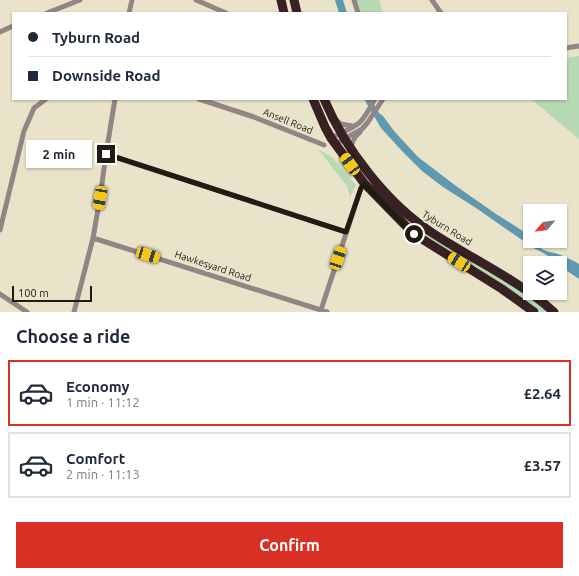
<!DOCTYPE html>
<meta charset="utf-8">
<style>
:root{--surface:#fff;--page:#f2f2f3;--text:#1f2937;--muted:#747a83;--line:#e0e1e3;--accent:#d93025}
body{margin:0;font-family:Ubuntu,sans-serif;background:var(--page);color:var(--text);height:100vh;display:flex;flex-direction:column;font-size:15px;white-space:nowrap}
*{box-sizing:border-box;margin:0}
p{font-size:13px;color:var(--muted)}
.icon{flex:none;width:22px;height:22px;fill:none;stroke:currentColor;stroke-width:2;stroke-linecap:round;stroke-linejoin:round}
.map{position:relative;height:312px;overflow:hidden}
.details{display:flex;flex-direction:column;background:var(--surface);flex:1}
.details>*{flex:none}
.top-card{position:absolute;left:12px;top:12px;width:555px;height:88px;border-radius:0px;box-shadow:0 1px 3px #0004;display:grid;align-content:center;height:88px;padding:0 16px;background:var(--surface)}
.needle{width:26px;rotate:241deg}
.tools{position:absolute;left:523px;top:204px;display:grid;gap:8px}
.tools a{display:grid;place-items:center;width:44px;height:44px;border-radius:0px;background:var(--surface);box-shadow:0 1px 3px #0004;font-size:20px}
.scale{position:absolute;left:12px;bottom:10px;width:80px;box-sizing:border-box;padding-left:4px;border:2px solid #1e1c13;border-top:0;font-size:11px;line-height:14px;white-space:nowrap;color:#1e1c13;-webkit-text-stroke:3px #e9e3c9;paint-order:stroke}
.end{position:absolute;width:18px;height:18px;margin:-9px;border:5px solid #1e1c13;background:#fff;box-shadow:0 0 0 2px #fff}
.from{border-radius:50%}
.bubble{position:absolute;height:28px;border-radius:0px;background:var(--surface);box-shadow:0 1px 3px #0004;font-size:13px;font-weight:700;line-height:28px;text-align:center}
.car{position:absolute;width:12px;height:24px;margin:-12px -6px;border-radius:5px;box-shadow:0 0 3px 1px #0007;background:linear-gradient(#f5c518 24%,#345 0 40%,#f5c518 0 76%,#345 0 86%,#f5c518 0)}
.top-card b{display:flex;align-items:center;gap:14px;height:38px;font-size:15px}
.top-card b+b{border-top:1px solid var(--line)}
.top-card i{width:10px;height:10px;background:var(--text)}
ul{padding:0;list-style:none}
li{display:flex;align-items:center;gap:12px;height:66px;margin:0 8px 6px;padding:0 8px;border:2px solid var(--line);border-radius:0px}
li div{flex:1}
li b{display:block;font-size:15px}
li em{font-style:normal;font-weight:700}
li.selected{border-color:var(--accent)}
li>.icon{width:36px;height:36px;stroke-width:1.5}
h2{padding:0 16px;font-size:18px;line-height:48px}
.cta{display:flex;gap:8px;margin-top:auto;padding:8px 16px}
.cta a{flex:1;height:46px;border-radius:0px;background:var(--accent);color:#fff;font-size:16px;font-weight:700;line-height:46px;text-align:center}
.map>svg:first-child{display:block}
</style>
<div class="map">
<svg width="579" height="312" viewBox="0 0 579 312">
<rect width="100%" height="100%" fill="#e9e3c9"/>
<path fill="#b6d9b3" d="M356 0H379L383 13H360Z
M579 56V139L531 99H566V58Z
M318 149 332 157 356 185 350 197 347 186Z
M399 212 403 213 520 288 550 312H541L507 288 424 236Z"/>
<path fill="#5e99b0" d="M335 0H343L347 13H339Z
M364 99H371L379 113 383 116 394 131 418 157 456 186 496 214 526 233 530 236V241H536C538 244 540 247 542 249 547 252 552 252 558 254 565 257 573 260 579 264V279L560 266V263C553 263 553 260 548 256 544 253 540 251 535 249L476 208 443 187 422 171 402 151 381 128Z"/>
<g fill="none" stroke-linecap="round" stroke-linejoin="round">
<path stroke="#928585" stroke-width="5" d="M196 0 226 13
M354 0 358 13
M432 0 441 13
M47 13 80 0
M129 13 132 0
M0 32 13 26
M566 48 579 46
M199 99 254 117 324 145
M337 121 341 124 352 126
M331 138C339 134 353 128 359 123 366 117 370 107 375 99
M335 144 362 129 368 122 383 99
M350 148 355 137 360 132
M106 154 346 232
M0 230 24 131 34 108 46 99
M93 238 327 312
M0 294 27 312
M321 310 361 188 364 183
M74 312 93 238 100 198 106 154 115 99"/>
<path stroke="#382122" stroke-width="9" d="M281 0 284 13
M294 0 297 13
M313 99 325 127 331 138 364 183 403 223 414 234 502 289 534 312
M324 99C345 149 388 205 434 234 474 260 518 280 554 312"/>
</g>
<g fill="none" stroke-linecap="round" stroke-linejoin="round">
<path stroke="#1e1c13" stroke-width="5" d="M106 154 346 232 361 188 364 184 403 224 414 234"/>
</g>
<g text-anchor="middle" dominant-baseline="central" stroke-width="4" stroke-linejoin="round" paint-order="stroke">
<g font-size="10" fill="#1e1c13" stroke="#e9e3c9">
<text transform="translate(288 121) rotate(22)">Ansell Road</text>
<text transform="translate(447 228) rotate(32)">Tyburn Road</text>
<text transform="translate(213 266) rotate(18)">Hawkesyard Road</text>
</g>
</g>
</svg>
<div class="tools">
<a><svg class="needle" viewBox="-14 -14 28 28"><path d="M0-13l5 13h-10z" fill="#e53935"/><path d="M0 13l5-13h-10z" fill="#747a83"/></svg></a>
<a><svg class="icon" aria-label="layers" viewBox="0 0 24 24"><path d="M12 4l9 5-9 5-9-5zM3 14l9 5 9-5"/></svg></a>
</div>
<div class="scale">100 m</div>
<i class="end from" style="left:414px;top:234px"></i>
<i class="end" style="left:106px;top:154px"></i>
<div class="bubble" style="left:26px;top:140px;width:66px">2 min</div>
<i class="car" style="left:350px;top:164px;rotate:324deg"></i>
<i class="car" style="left:100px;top:198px;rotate:190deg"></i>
<i class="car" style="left:148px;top:255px;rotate:107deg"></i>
<i class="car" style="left:338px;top:258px;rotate:18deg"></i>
<i class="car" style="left:459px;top:262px;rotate:303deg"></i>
<div class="top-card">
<b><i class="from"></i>Tyburn Road</b>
<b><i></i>Downside Road</b>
</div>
</div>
<section class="details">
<h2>Choose a ride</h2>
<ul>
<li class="selected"><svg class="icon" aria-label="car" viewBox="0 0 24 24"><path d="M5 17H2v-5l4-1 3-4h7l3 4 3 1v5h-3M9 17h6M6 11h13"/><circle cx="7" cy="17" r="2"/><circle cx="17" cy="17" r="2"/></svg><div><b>Economy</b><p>1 min · 11:12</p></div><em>£2.64</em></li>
<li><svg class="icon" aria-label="car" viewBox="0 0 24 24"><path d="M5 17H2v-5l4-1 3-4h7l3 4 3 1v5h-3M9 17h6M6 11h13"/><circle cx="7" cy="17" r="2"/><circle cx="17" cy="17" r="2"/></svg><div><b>Comfort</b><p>2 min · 11:13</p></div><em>£3.57</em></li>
</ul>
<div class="cta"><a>Confirm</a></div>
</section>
